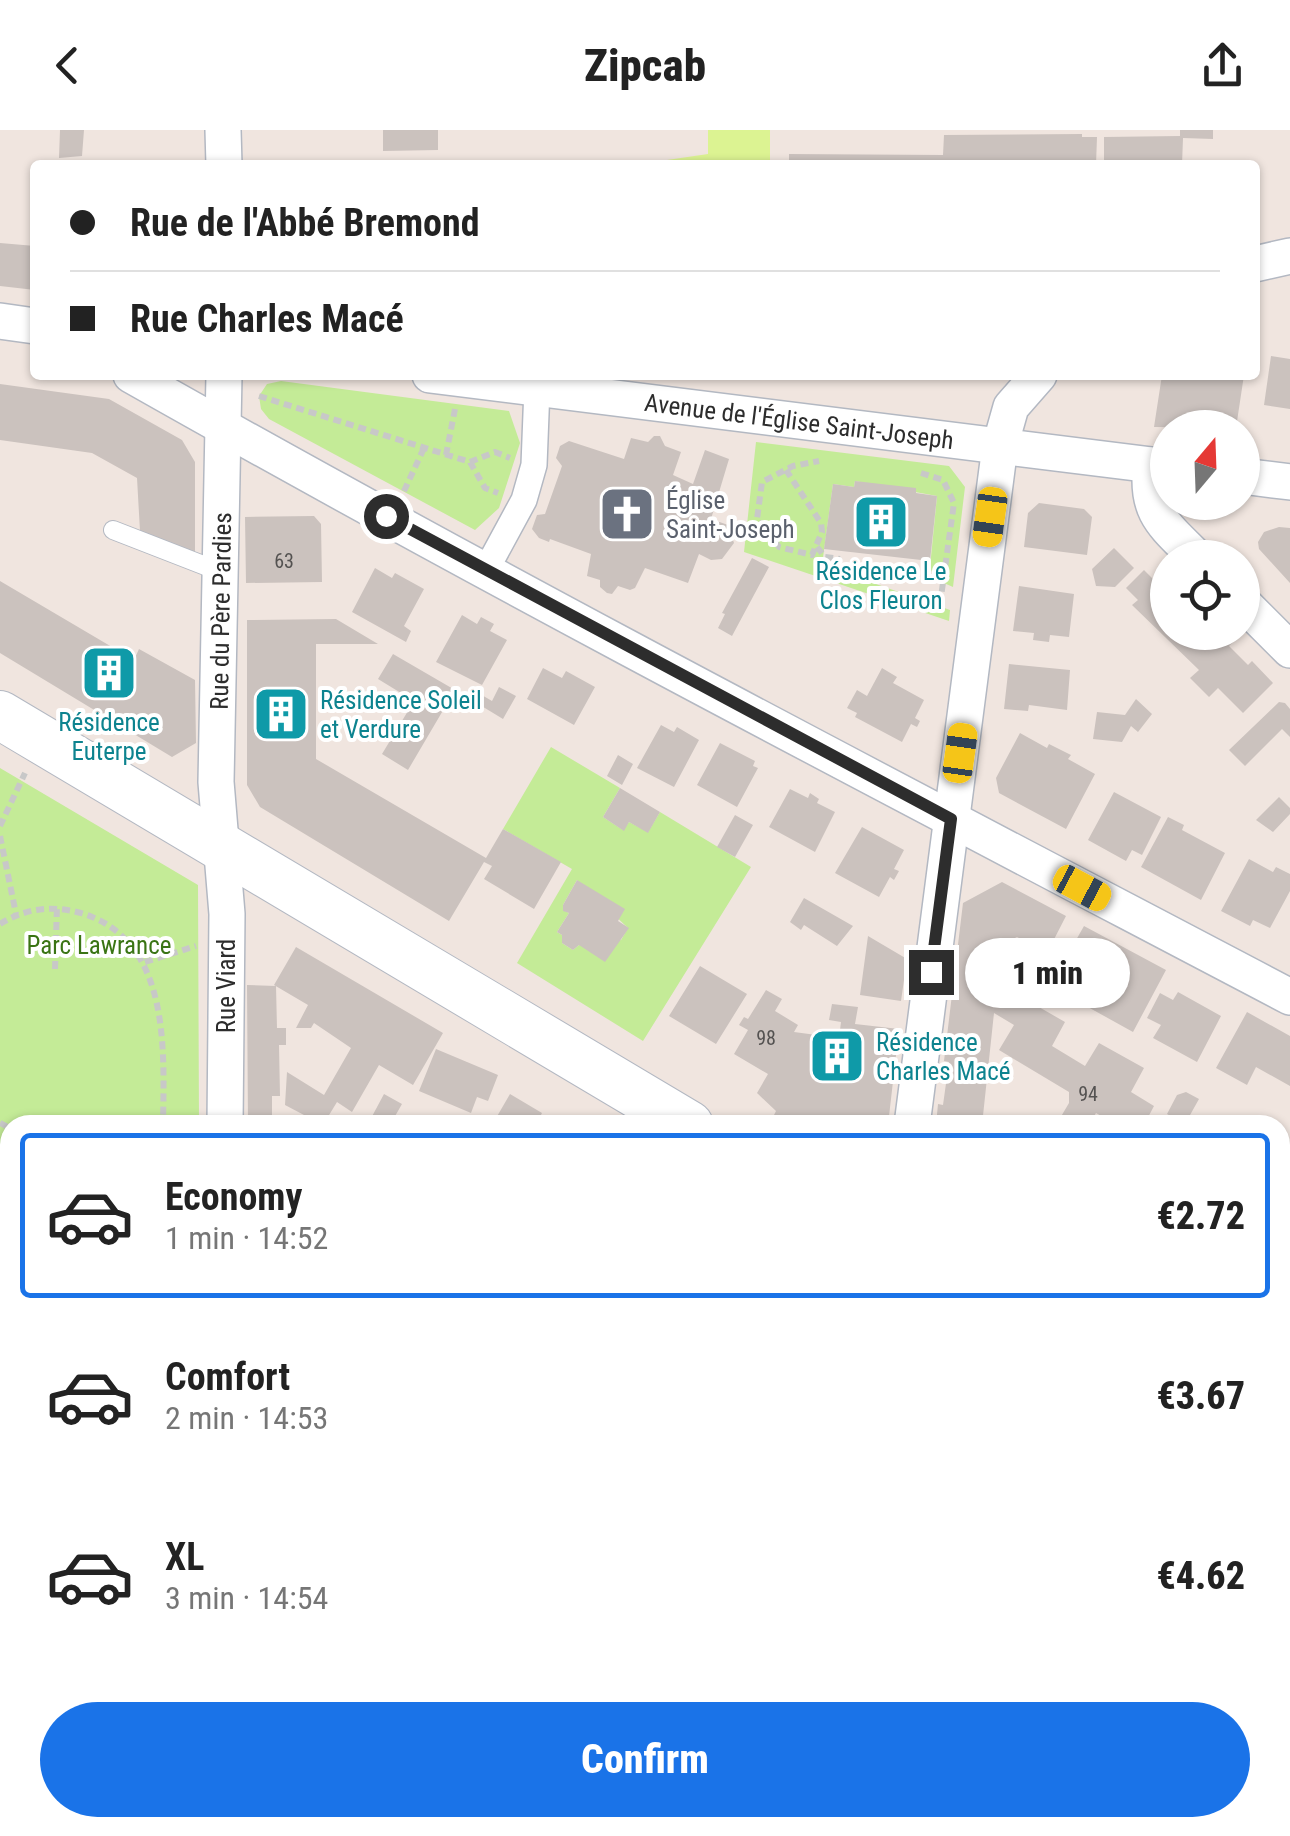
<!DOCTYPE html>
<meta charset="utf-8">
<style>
:root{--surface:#fff;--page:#f6f6f6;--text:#222;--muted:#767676;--line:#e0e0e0;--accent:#1a73e8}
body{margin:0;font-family:"Roboto Condensed",sans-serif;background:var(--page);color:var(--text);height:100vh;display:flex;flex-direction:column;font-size:38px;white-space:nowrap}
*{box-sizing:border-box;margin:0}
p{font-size:32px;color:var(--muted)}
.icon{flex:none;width:55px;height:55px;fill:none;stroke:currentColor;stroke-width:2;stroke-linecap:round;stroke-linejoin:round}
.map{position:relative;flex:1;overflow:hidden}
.drawer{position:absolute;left:0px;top:985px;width:1290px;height:722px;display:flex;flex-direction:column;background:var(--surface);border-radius:30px 30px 0 0;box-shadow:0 2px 8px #0004}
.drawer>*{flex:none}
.top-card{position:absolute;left:30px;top:30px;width:1230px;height:220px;border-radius:10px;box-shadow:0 2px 8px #0004;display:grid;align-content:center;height:220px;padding:0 40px;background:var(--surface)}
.needle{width:65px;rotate:19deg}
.buttons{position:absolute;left:1150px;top:280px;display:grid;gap:20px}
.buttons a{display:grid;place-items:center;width:110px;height:110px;border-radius:50%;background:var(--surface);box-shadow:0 2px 8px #0004;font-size:50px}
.end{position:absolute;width:45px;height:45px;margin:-22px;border:12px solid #2d2d2d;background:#fff;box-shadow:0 0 0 5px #fff}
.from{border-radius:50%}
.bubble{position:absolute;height:70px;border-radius:35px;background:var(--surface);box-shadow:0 2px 8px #0004;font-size:32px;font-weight:800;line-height:70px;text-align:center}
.car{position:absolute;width:30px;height:60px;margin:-30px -15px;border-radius:12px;box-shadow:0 0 8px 2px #0007;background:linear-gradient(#f5c518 24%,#345 0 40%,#f5c518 0 76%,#345 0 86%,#f5c518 0)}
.top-card b{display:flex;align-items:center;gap:35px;height:95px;font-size:38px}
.top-card b+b{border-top:2px solid var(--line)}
.top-card i{width:25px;height:25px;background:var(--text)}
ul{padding:18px 0 0;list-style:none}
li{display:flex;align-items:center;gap:30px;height:165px;margin:0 20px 15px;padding:0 20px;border:5px solid transparent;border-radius:10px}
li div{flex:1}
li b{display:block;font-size:38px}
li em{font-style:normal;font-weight:800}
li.active{border-color:var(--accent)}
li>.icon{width:90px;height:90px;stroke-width:1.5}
.primary-button{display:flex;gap:20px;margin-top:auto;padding:20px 40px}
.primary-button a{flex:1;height:115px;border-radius:60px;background:var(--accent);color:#fff;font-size:40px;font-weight:800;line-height:115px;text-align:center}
header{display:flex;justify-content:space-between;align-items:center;height:130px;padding:0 40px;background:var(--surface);font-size:45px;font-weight:800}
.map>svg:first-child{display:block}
</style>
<header><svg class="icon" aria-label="back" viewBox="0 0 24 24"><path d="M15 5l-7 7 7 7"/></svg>Zipcab<svg class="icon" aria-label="share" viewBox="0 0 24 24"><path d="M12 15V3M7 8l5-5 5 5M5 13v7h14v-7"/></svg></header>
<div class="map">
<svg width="1290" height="1706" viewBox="0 0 1290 1706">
<rect width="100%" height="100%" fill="#f0e5df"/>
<path fill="#c4eb97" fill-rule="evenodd" d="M281 251 509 281 520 313 499 378 475 400 269 289 261 279 259 266 267 254Z
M756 312 949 336 965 357 953 457 935 449 930 437 937 366 855 351 854 357 833 354 822 435 950 480 949 491 744 422Z
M551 617 620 658 603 687 623 700 629 692 648 702 660 682 751 737 643 911 517 833 572 739 503 699ZM577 750 628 798 621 810 579 815 573 820 562 813V805L557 802 569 783 563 780V775Z
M0 638 198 755 199 995H10V1698H201V1706H0Z"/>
<path fill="#dcf392" d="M708 0H770V35H667V30L708 24Z"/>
<path fill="#cbc2be" d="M60 0H84L82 26 59 28Z
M383 0H438V20L383 21Z
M1180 0H1213V9L1183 8 1182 35H1104V7L1180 6Z
M1082 4V7H1097L1096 35H789V24L943 25 944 5Z
M0 113 35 116V160L0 156Z
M1271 226 1290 229V279L1264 275Z
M1162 245H1244L1236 298 1154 297Z
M0 254 109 269 182 310 195 332V422L140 401 137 348 92 323 0 310Z
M654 306H660L665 316 681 322 673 345 693 354 705 320 729 329 711 389 728 395 734 413 722 429 711 430 699 424 688 453 645 438 635 458 630 460 618 456 612 464 607 463 600 457V450L587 446 591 424 550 409 549 412 539 408 532 399 537 385 545 384 562 336 556 328 560 316 569 311 624 329 631 308 648 312Z
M855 351 916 358V363L937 366 930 431 824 419 833 354 854 357Z
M1039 373 1084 379 1092 387 1087 425 1024 417 1028 383Z
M314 386 321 394 322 452 246 453 245 387Z
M1279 397 1290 398V453L1259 419 1258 412 1264 402Z
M1114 418 1134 438 1115 457 1096 456 1092 439Z
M752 428 769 437 732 506 718 498 725 484 722 483Z
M375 438 392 448 395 443 424 459 404 496 411 501 406 512 352 482Z
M1144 440 1155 451 1159 446 1168 455V502H1223L1233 512 1229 516 1248 535 1252 531 1273 553 1243 583 1218 558 1209 567 1190 548 1199 540 1132 475 1138 470 1126 458Z
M0 451 134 530 139 519 195 550 196 613 172 627 0 523Z
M1019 456 1074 464 1069 507 1050 505 1049 512 1033 510 1034 503 1013 501Z
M462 485 477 494 481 487 494 494 490 501 507 510 482 555 436 532Z
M336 489 378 514H316V629L486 728 503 699 561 732 534 779 484 749 492 736 484 732 449 791 260 677 247 655V490Z
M393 524 455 560 408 640 382 624 414 571 378 549Z
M1009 534 1070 540 1067 580 1029 575 1028 581 1004 579Z
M543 538 562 548 566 541 595 557 574 595 527 569Z
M882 538 897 547 893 553 924 570 915 588 920 591 917 597 911 594 902 612 855 587 857 583 847 578 857 560 867 566Z
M499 557 516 566 503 589 475 572 480 564 492 571Z
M1136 569 1152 584 1138 602 1131 596 1122 612 1093 609 1097 582 1125 585Z
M1279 572 1285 573 1290 579V607L1282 599 1245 636 1229 620Z
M661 595 674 602 677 597 699 610 674 657 637 638Z
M1020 603 1047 618 1049 614 1071 625 1068 629 1095 644 1066 699 999 663 996 648Z
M720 613 755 631 753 636 758 638 737 677 697 655Z
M618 625 633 634 622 655 607 646Z
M620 658 660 682 648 703 629 692 624 701 603 687Z
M790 659 808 668 810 663 819 669 817 673 835 682 815 722 769 697Z
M1114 662 1161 687 1142 725 1132 720 1126 731 1088 710Z
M1279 667 1290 678V684L1273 702 1256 690Z
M735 685 753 695 735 727 717 717Z
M1168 687 1184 695 1182 700 1225 723 1201 770 1141 737Z
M862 697 904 720 894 739 899 741 894 750 890 747 879 767 835 743Z
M1249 729 1273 742 1276 737 1290 744V761L1270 798 1253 790 1250 796 1221 781Z
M577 750 625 779 618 791 629 798 605 832 579 815 573 820 562 813V805L557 802 569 783 563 781V775Z
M1002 752 1066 786 1047 823 1017 807 1001 815 997 846 1027 863 1025 869 1065 892 1052 916 1085 936 1099 913 1144 938 1131 962 1154 976 1144 995H1117L1096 983 1089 995H1056L1069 973V962L999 920 1014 895 994 883 982 995H936L938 974 943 975 949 932 944 931 963 773Z
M804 768 853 796 837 816 804 795 801 800 790 792Z
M1084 796 1166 840 1133 902 1050 856Z
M868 806 907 829 901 871 860 865Z
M296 817 443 903 413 955 379 935 352 982 337 972 323 995 285 975 287 942 324 965 351 918 314 893 311 898H296L308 875 274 855Z
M700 836 747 864 716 914 669 886Z
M247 855 276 856 277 898H286V915H279L280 966H272V995H248Z
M766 860 782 869 775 881 798 895 794 902 839 908 841 892 829 890 832 874 858 877 855 894 899 899 888 995H800L786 987 784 991 774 985 776 981 757 963 768 944 734 924 748 900 739 895 744 887 748 889Z
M1178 862 1221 886 1197 932 1153 908 1161 895 1147 888 1160 863 1173 870Z
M1247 882 1290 906V956L1256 937 1247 955 1216 938Z
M436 919 498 945 488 971 477 967 471 983 419 961Z
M1186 962 1199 969 1185 994 1167 984 1177 965Z
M384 964 402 974 390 995H358L362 987 369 992Z
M510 964 542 983 536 995H492Z
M1280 1183 1290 1189V1289L1280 1283Z
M1280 1402 1290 1407V1461L1286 1459 1280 1470Z
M1209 1698H1268L1265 1706H1206Z"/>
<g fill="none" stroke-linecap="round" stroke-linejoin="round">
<g stroke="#b3b8c2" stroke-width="20">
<path id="service" d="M113 400 221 442
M832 1706 833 1698"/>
</g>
<g stroke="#b3b8c2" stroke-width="28">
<path id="pedestrian" d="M486 440 524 370 534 335 537 258"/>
</g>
<g stroke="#b3b8c2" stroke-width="38">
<g id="minor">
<path d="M223 0 224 35"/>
<path d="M1255 134 1290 126"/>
<path d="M0 191 35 196"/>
<path d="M131 245C512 461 902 663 1290 867"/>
<path d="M224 245 216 652 227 784 225 995"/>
<path id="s1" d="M430 245 1168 337"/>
<path d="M1151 335C1145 384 1165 395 1197 428"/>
<path d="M1242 346 1290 352"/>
<path d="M1242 472 1290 520"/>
<path d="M912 995 1000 316 1011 277 1039 245"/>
<path d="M1280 1631 1290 1635"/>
<path d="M235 1698V1706"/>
</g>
</g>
<g stroke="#b3b8c2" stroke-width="50">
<path id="secondary" d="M0 585 689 995
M1280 1345 1290 1351"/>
</g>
<path stroke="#c8c8c8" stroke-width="6" stroke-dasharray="8 5" stroke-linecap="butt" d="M938 247V245
M259 266 470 332 495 322 510 328
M446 325 455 279
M470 332 485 358 498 363
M786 340 821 393 822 402 812 425 779 417 757 389 762 352 793 336 819 331
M921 343 943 350 954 373 941 467
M404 361 424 318
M817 417 825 427 840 429
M0 696 25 643
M0 706 16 784
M0 794C26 778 52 775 81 783 171 810 164 919 163 995
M145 832 196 816
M55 839 57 776
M0 993 10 998
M77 995V994
M0 1199 10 1214
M0 1465 10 1457
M140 1706 141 1698"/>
<use href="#service" stroke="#fff" stroke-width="18"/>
<use href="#pedestrian" stroke="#fff" stroke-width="25"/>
<use href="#minor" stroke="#fff" stroke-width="35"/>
<use href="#secondary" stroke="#fff" stroke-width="48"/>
</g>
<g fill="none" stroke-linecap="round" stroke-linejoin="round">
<path stroke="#2d2d2d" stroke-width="12" d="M386 386 951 689 931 842"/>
</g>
<defs>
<g id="church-square" transform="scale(2.875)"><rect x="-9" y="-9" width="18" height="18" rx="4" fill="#6b7280" stroke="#fff"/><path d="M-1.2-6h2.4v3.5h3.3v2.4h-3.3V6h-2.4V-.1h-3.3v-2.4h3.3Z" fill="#fff"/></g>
<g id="building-square" transform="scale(2.875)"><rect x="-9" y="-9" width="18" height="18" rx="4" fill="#0f9aa8" stroke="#fff"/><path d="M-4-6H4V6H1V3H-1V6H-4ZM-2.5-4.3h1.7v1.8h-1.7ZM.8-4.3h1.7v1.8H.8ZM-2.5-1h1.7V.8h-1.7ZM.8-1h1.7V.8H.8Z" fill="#fff"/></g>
</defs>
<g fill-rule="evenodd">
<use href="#church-square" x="627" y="384"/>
<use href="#building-square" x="881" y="392"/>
<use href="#building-square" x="109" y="543"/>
<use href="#building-square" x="281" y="584"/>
<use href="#building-square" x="837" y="926"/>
</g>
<g text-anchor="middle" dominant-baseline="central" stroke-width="8" stroke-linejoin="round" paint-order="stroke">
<g font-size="20" fill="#545251">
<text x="284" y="431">63</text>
<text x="766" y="908">98</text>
<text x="1088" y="964">94</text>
</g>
<g font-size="25" fill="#2d2d2d" stroke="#fff">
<text stroke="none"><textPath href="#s1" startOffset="372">Avenue de l'Église Saint-Joseph</textPath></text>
<text transform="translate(221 481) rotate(-89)">Rue du Père Pardies</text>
<text transform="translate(226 856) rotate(-90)">Rue Viard</text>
</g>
<g font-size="25" fill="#5b616d" stroke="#fff" text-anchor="start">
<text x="666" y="370">Église<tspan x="666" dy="29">Saint-Joseph</tspan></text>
</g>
<g font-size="25" fill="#0d838f" stroke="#fff">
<text x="881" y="441">Résidence Le<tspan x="881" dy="29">Clos Fleuron</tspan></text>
<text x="320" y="570" text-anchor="start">Résidence Soleil<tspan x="320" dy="29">et Verdure</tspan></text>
<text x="109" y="592">Résidence<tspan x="109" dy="29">Euterpe</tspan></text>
<text x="876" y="912" text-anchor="start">Résidence<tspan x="876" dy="29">Charles Macé</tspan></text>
</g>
<g font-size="25" fill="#3a7414" stroke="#fff">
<text x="99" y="815">Parc Lawrance</text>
</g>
</g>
</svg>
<div class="buttons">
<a><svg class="needle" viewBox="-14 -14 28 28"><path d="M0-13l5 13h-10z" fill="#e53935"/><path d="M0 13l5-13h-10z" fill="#767676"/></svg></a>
<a><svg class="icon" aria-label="locate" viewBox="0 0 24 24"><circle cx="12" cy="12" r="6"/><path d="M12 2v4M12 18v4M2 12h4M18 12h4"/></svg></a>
</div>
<i class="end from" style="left:386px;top:386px"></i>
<i class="end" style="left:931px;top:842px"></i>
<div class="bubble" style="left:965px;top:808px;width:165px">1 min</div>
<i class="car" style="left:990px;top:387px;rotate:188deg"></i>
<i class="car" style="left:960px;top:623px;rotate:8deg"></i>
<i class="car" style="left:1082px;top:758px;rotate:118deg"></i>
<div class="top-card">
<b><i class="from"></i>Rue de l'Abbé Bremond</b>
<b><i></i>Rue Charles Macé</b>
</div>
<section class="drawer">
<ul>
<li class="active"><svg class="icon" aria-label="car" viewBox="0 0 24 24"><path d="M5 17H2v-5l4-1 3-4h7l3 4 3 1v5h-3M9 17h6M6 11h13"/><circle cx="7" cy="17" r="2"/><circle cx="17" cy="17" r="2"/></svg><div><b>Economy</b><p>1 min · 14:52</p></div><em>€2.72</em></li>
<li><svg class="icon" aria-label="car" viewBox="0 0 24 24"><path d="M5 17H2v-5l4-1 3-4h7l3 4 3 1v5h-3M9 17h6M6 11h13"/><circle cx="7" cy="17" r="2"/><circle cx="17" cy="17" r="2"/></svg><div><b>Comfort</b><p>2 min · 14:53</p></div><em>€3.67</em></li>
<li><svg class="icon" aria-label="car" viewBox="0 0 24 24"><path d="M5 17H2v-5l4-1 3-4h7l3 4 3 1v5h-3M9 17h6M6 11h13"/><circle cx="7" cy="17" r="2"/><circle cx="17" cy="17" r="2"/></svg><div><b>XL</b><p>3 min · 14:54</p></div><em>€4.62</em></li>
</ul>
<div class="primary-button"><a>Confirm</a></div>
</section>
</div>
